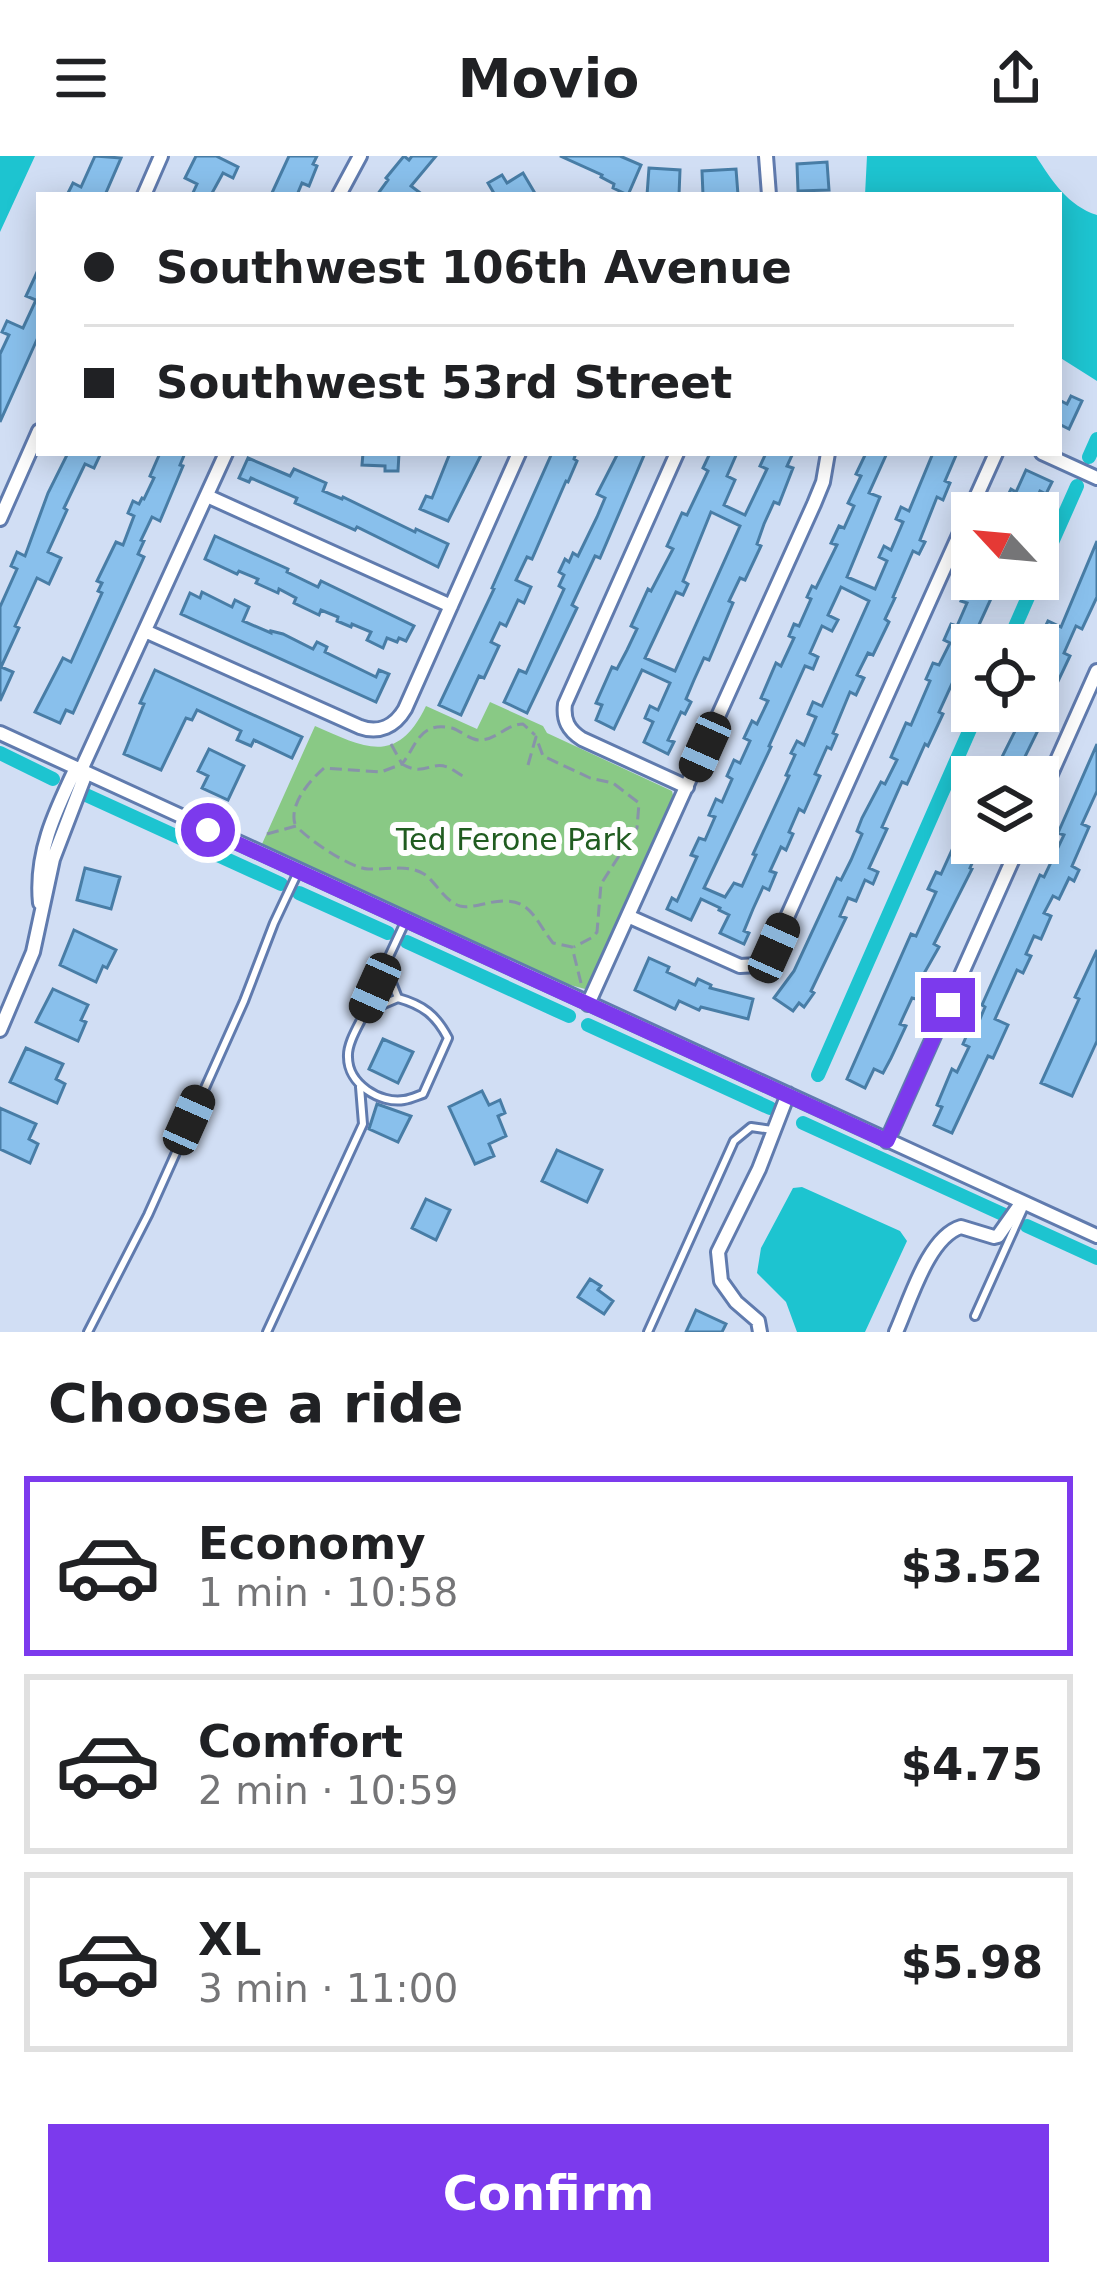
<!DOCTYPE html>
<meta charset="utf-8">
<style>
:root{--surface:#fff;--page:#f6f6f6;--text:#202124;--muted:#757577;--line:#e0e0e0;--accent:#7c3aed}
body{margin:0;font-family:"DejaVu Sans",sans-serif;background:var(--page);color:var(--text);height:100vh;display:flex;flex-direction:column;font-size:45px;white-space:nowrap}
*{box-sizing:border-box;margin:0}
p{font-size:39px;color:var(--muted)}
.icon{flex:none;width:66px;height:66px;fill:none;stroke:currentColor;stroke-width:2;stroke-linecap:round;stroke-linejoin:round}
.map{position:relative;height:1176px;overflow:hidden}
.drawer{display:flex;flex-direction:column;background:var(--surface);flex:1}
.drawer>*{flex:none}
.hud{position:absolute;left:36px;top:36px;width:1026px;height:264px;border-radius:0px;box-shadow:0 6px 30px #0003;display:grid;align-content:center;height:264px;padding:0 48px;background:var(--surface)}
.needle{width:78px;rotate:296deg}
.tools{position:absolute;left:951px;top:336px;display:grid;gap:24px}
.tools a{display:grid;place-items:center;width:108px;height:108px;border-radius:0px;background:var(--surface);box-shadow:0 6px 30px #0003;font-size:60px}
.end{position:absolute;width:54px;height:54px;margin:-27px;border:15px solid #7c3aed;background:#fff;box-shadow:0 0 0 6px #fff}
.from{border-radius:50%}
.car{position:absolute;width:36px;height:72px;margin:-36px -18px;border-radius:15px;box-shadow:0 0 9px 3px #0007;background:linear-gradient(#222 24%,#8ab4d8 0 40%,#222 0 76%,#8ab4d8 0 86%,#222 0)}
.hud b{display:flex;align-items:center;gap:42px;height:114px;font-size:45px}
.hud b+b{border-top:3px solid var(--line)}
.hud i{width:30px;height:30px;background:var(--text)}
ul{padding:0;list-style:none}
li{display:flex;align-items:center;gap:36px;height:180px;margin:0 24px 18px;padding:0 24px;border:6px solid var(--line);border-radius:0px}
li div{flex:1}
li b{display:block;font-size:45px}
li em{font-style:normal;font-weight:600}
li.active{border-color:var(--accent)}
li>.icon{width:108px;height:108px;stroke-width:1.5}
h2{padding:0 48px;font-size:54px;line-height:144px}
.primary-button{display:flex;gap:24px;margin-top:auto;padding:24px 48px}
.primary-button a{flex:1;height:138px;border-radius:0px;background:var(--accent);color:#fff;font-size:48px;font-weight:600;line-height:138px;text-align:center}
header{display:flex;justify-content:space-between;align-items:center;height:156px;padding:0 48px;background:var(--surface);font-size:54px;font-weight:600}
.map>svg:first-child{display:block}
</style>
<header><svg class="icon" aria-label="menu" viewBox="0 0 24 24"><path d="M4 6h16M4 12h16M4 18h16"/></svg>Movio<svg class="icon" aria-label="share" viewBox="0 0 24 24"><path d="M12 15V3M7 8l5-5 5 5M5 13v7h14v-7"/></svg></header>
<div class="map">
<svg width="1097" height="1176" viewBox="0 0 1097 1176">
<rect width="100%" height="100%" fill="#d1def4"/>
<path fill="#89c985" d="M490 546 543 570 547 577 672 635 675 648 599 810 585 833 563 827 262 688 315 570C365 592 397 610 426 550L477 573Z"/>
<path fill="#1dc4d0" d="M0 0H35L0 76Z
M867 0H1036C1052 25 1068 50 1097 59V225L1059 201V39H865Z
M802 1031 900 1075 907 1085 865 1176H797L786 1146 757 1117 761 1092 793 1032Z"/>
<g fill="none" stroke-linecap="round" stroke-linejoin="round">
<path stroke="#1dc4d0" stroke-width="14" d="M1089 301 1097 283
M1038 418 1077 330
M1007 489 1036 423
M0 597 53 623
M86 639 281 728
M299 737 388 777
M407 786 569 860
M588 869 770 952
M818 919 978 555
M803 967 1009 1061
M1027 1070 1097 1102"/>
</g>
<path fill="#89c0ec" stroke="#487da6" stroke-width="3" fill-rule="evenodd" d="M95 0 121 2 105 39H67L73 27 81 31Z
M196 0H216L238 11 233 22 223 17 211 39H192L197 28 185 22Z
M289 0H317L313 8 317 10 309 30 302 27 297 39H271Z
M404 0 409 4 412 0H436L411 30 423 39H377L388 24 386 22Z
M560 0H620L641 9 628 39 613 32 614 28 601 21 602 19Z
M827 6 829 34 798 35 797 8Z
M649 12 680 14 679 39H647Z
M736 13 738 39H703L702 15Z
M523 17 536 39H495L488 27 502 19 507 27Z
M39 112V179L0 266V198L9 179 2 176 7 165 23 172 36 144 26 140Z
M1071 240 1082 245 1069 273 1059 268V244L1067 248Z
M61 297H101L94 312 85 308 64 352 67 354 48 396 61 402 49 428 37 422 15 470 19 472 1 511 13 516 0 545V451L17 413 11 410 17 396 25 400 48 337 67 299Z
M160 297H185L180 309 183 310 160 365 152 361 141 384 144 385 138 398 144 401 73 557 66 554 60 567 35 556 63 502 71 506 102 437 98 435 102 427 97 425 116 386 123 389 134 360 128 357 133 345 139 348 142 342 144 343 154 322 150 320Z
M363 297H399L398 315H385V310L362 309Z
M450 297H482L448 365 420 353 426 340 432 342Z
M552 297H576L574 303 577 305 568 326 566 325 532 403 527 401 516 424 531 431 524 447 518 444 506 470 500 467 491 486 499 490 484 522 479 520 461 559 439 549 494 433 492 432Z
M618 297H645L600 402 595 400 572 449 577 452 527 557 504 546 519 514 526 517 564 433 559 430 564 419 559 416 565 403 569 406 573 397 578 400 597 361 605 342 597 338Z
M710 297H737L727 320 735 324 724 349 745 359 767 313 760 310 766 297H793L787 310 793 312 779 348 774 346 764 368 757 388 761 390 745 424 740 422 729 445 733 447 709 504 704 502 694 524 686 543 691 546 685 558 681 556 668 584 674 586 668 598 644 586 653 566 645 562 650 550 658 554 670 527 642 514 614 573 596 564 602 549 596 547 612 511 617 513 627 494 637 473 631 470 648 433 651 435 673 393 667 390 682 357 687 359 697 338 708 315 703 312ZM711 356 740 370 675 515 645 502 676 436 683 439 688 428 683 425Z
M866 297H887L869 337 880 341 847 421 875 433 887 405 879 401 884 390 891 394 903 366 896 363 901 351 909 355 933 297H957L945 325 950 327 943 344 937 341 920 384 925 386 919 398 913 395 893 441 895 442 885 463 889 466 873 499 868 497 857 519 864 522 856 539 850 536 833 577 837 579 831 593 827 591 815 618 820 620 804 656 799 653 789 676 793 678 786 694 781 691 770 715 776 717 769 734 763 731 753 753 744 775 749 777 744 788 720 777 729 759 719 754 720 752 701 743 691 764 667 753 672 742 677 745 697 701 691 699 699 682 705 684 715 661 709 659 716 643 722 646 732 623 727 620 734 604 740 607 750 585 744 582 752 565 757 568 768 545 761 542 776 507 781 510 794 482 789 480 794 468 799 470 811 443 807 441 812 430 816 432 837 389 831 387 839 370 844 372 854 350 848 347 861 320 856 318ZM841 431 869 445 822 550 813 546 808 558 816 561 804 589 797 585 791 597 795 599 786 619 789 620 753 698 756 699 742 730 734 727 725 741 704 732 771 591 769 590 805 510 813 513 818 501 810 497 822 470 832 475 838 464 828 459Z
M248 302 290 320 294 313 326 327 323 335 342 343 343 341 415 376 416 373 448 388 438 411 357 371 355 374 295 347 297 342 251 322 249 326 239 322Z
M1026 314 1052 326 1046 338 1040 335 1030 357H1007L1012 346 1006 343 1011 333 1016 336Z
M215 380 288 413 287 416 318 431 321 425 414 470 406 485 399 482 397 486 387 482 383 492 367 484 371 476 352 468 351 471 337 465 338 461 321 454 319 459 294 447 296 442 279 433 278 437 256 427 258 423 239 415 237 418 205 403Z
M1097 385V441L1082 473 1076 470 1064 497 1070 500 1043 557 1046 558 1015 621H992L1025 555H1038V519L1045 503 1040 501 1043 495 1036 489 1048 465 1061 471Z
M971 423H1000L939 556 943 558 928 590 925 588 907 628 902 626 882 671 887 673 869 712 878 716 873 728 865 724 856 745 848 742 840 760 846 762 811 835 814 837 804 851 799 847 793 855 774 842 794 815 837 722 841 724 851 704 862 678 857 675 862 662 881 626 885 628 897 604 891 601 906 567 911 569 930 525 926 523 933 507 939 509 950 487 944 484 951 468 957 470 967 447 961 445Z
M202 436 232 451 235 444 249 451 243 465 271 477V475L283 478 313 493 317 486 327 491 325 496 376 521 379 514 389 518 376 546 181 458 190 437 200 442Z
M155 514 302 581 292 602 254 584 251 590 237 584 241 575 197 554 192 564 186 562 161 614 124 598 144 548 140 547Z
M1097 588V635L1082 668 1089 671 1072 710 1079 714 1074 725 1069 722 1059 743 1053 740 1044 757 1051 760 1041 783 1034 780 1026 798 1031 800 1023 817 1017 814 995 863 1008 869 993 902 988 900 952 977 934 969 942 951 937 949 952 913 957 916 969 891 963 888 969 874 974 877 985 851 982 849 1040 719 1044 721 1064 679 1058 677Z
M209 593 244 610 228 644 202 632 208 620 198 615Z
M972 650V687H981L970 712 972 713 934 788 939 791 918 828 922 830 916 843 912 842 900 868 906 870 891 902 883 917 874 913 865 932 847 923 911 778 916 780 936 736 928 733 936 716 941 718 961 674 954 671 959 659 967 662Z
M85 712 120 721 111 753 77 744Z
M74 774 116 794 107 812 103 810 96 826 60 809Z
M1097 794V885L1072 940 1041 927 1079 843 1075 841Z
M649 802 669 811 667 816 695 829 698 823 711 829 710 832 753 843 748 863 701 851 699 854 679 845 675 853 635 834Z
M53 833 88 849 81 864 86 866 78 885 36 866Z
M383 883 413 896 398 927 369 913Z
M26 892 63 908 56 923 65 928 57 947 10 926Z
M482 935 489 949 500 944 505 957 498 960 506 980 489 988 494 1000 475 1008 449 951Z
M377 948 411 960 398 986 369 973Z
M0 952 36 968 29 983 38 988 30 1007 0 993Z
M557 994 602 1014 587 1046 542 1025Z
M426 1043 450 1054 436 1084 412 1072Z
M590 1123 601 1130 598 1134 613 1145 604 1158 578 1141Z
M696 1154 726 1168 722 1176H686Z"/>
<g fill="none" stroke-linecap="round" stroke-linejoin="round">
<g stroke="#607bae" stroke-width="12">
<path id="lane" d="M385 809 406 764
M398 842C423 849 436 859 448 882L423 938C417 940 411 943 404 944 380 948 348 928 348 901 347 887 359 869 365 856Z
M366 852 385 809 398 842
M975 1160 1024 1051
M88 1176 148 1059 244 845 274 767 298 716
M267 1176 363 968 360 931
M648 1176 734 985 751 971 772 974"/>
</g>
<g stroke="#607bae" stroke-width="18">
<path id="street" d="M766 0 769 39
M144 39 161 0
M339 39 360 0
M677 297 565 548C563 564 568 574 582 583L687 631
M1042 297 1097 322
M207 340 451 450
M0 363 39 275
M145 475 360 571C379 578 395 570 405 553L519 297
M0 577 1097 1080
M81 614 226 297
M1038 647 1097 515
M40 747C35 697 55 656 76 612
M630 761 740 810 758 809 770 799 996 297
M588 848 814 348 823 326 828 297
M0 874 33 796 53 703 86 617
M887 985 1020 687
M760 1176 758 1165 736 1146 721 1125 718 1096 759 1013 788 938
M896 1176C910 1145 928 1081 961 1071L994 1081 998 1080 1022 1046"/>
</g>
<path stroke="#8893a9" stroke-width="3" stroke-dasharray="12 6" stroke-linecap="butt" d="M391 588 402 608C417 589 419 565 452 572 461 575 469 583 478 584 496 585 506 568 523 568L535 579
M528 609 536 581 543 600 590 622 613 627 639 647 637 672 601 728 597 776 593 781 574 791
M295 668C289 649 309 625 324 612L381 616 402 608C424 621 430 605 447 611 453 613 457 617 463 620
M267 678 296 670C309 684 350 712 368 713 387 714 408 708 424 718 437 727 444 745 460 750 468 752 479 749 488 747 530 738 532 760 553 787L572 791 581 827"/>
<use href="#lane" stroke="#fff" stroke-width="6"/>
<use href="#street" stroke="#fff" stroke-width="12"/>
</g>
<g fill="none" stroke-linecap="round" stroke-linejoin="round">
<path stroke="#7c3aed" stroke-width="15" d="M208 674 887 985 948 849"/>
</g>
<g text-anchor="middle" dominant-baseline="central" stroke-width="12" stroke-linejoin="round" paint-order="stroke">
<g font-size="30" fill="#205c20" stroke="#fefefe">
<text x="514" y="683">Ted Ferone Park</text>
</g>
</g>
</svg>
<div class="tools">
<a><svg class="needle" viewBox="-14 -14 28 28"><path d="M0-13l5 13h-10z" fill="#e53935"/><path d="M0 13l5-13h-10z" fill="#757577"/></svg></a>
<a><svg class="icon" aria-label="locate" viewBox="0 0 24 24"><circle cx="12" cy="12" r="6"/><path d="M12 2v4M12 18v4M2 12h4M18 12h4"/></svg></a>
<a><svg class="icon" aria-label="layers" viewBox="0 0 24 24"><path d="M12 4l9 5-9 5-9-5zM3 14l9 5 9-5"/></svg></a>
</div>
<i class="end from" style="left:208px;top:674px"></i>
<i class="end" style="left:948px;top:849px"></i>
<i class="car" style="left:705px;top:591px;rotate:204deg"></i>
<i class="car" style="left:774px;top:792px;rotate:24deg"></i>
<i class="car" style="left:375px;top:832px;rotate:204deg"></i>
<i class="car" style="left:189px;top:964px;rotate:24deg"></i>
<div class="hud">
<b><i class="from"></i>Southwest 106th Avenue</b>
<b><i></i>Southwest 53rd Street</b>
</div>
</div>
<section class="drawer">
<h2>Choose a ride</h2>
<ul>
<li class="active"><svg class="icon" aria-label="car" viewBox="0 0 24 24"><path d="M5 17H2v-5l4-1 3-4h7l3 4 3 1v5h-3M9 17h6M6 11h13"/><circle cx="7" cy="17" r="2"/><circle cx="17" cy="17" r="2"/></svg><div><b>Economy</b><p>1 min · 10:58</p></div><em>$3.52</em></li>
<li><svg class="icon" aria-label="car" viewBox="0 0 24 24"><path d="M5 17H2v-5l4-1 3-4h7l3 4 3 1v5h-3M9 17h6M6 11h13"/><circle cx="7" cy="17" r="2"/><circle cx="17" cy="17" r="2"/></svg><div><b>Comfort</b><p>2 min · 10:59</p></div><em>$4.75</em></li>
<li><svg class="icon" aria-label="car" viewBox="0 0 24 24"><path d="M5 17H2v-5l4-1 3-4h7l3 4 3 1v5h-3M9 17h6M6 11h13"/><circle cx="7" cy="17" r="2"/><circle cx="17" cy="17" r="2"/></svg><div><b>XL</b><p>3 min · 11:00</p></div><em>$5.98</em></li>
</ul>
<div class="primary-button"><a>Confirm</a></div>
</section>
